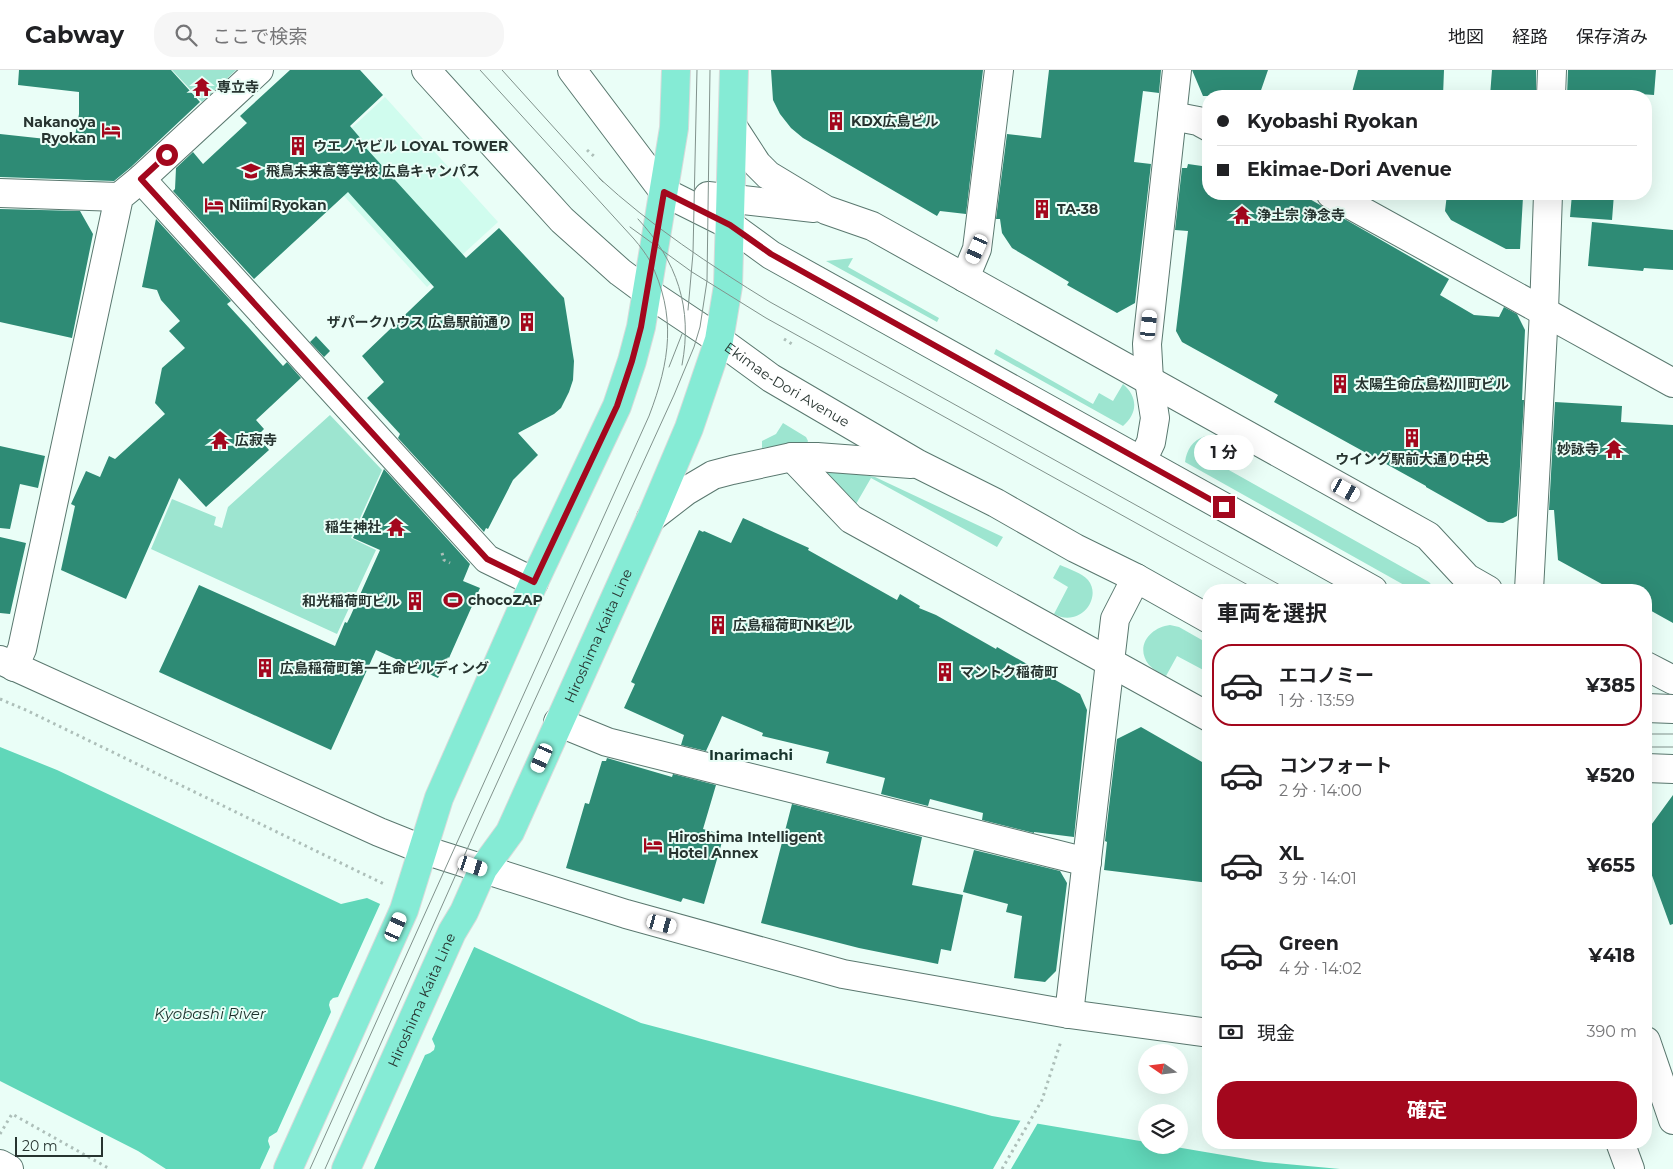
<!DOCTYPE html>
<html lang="ja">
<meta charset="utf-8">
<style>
:root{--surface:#fff;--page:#f6f6f6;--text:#202124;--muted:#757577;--line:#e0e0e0;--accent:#a3071d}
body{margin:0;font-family:Montserrat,"Noto Sans JP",sans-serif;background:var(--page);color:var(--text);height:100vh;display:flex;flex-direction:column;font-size:19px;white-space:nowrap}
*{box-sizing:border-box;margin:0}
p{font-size:16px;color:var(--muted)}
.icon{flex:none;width:28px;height:28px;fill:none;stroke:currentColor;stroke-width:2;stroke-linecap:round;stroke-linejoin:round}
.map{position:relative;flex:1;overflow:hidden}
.sheet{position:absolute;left:1202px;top:514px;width:450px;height:565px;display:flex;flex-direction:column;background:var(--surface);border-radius:20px;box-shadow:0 5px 20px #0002}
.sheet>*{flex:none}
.hud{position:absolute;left:1202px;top:20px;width:450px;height:110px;border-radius:20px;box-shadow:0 5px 20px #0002;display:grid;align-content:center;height:110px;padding:0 15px;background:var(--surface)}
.needle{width:32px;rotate:284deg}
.tools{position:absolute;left:1138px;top:974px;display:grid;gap:10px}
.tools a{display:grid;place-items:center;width:50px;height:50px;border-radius:50%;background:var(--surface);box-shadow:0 5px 20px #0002;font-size:25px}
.scale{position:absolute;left:15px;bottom:12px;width:88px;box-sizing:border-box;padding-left:5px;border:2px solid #273430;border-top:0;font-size:14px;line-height:18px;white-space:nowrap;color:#273430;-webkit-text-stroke:4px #eafef7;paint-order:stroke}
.end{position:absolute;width:22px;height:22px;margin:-11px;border:6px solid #a3071d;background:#fff;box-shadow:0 0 0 2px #fff}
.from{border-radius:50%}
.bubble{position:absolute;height:35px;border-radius:18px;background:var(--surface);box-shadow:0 5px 20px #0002;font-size:16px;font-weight:700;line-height:35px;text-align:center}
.car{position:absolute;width:15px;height:30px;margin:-15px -8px;border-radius:6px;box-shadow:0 0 4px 1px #0007;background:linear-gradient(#fff 24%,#345 0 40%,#fff 0 76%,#345 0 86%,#fff 0)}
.hud b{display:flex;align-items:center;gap:18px;height:48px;font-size:19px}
.hud b+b{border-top:1px solid var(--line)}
.hud i{width:12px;height:12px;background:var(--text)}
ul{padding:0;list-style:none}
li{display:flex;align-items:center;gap:15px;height:82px;margin:0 10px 8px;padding:0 5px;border:2px solid transparent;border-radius:20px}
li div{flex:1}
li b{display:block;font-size:19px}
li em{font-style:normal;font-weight:700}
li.current{border-color:var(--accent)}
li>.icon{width:45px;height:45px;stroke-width:1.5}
h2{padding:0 15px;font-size:22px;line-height:60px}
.pay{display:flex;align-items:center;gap:12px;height:55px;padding:0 15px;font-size:19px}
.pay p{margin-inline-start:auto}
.button{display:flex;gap:10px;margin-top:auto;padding:10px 15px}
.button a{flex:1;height:58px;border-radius:20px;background:var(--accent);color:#fff;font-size:20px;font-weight:700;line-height:58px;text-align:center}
header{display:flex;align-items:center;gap:30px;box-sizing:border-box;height:70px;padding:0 25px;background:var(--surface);border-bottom:1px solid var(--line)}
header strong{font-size:24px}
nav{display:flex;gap:28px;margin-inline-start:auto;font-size:18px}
.search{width:350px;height:45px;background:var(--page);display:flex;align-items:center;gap:12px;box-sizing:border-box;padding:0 18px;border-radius:20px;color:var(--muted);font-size:19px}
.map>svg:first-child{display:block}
</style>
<header>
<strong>Cabway</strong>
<div class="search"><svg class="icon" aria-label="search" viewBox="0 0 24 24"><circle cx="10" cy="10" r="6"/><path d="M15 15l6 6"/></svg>ここで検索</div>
<nav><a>地図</a><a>経路</a><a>保存済み</a></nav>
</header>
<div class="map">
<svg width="1673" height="1099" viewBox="0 0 1673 1099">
<rect width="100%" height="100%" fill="#eafef7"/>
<path fill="#d0fcee" d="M385 27 498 152 427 217 314 93Z"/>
<path fill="#9de5d0" d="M172 0H236L202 32Z
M853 188 848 197 939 248 937 252 826 191Z
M996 279 1093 334 1099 323 1113 331 1123 314C1138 327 1138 343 1123 356L994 284Z
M330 345 382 400 351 468 376 480 337 564 151 479 172 429 216 447 214 455 222 458 228 437Z
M783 353 806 367 808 371 807 373 762 378V371L776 364Z
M1205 366H1214L1223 368 1211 390 1429 512 1436 520H1413L1185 392C1187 379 1192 371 1205 366Z
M825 398 875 407 1003 467 997 477 871 408 856 434 821 400Z
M1060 495C1069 499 1082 503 1088 510 1099 523 1089 544 1073 547 1066 549 1060 547 1054 544L1068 517 1053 508Z
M1170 555 1179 557 1209 574V603L1177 586 1166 606C1160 603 1154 600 1149 595 1134 576 1151 557 1170 555Z"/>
<path fill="#60d7b9" d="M0 677 57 700 341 834 367 828 641 953 992 1046 1146 1072V1075H1164L1264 1092 1340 1099H166L138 1081 0 1011Z"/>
<path fill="#eafef7" d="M381 832 475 875 432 969 435 976 434 980 430 983 425 985 374 1099H260L270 1077 268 1071 269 1067 277 1062 331 942 329 935 330 931 333 928 338 927Z
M1022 1048 1039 1051 1011 1099H993Z"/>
<path fill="#2e8b75" d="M19 0H171L200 32 131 97 114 111 0 107V64L74 72 79 44V22L18 15Z
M290 0H360L383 25 350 56 368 77 366 78 466 188 499 158 564 228 574 291 573 310 569 322 561 338 554 344 518 363 538 385 513 410 488 459 486 458 484 462 398 368 400 364 367 328 384 312 362 286 434 217 348 122 254 209 173 121 175 119 176 98 193 82 203 94 247 53 240 46Z
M771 0H983L966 144 940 141 937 146 803 68 791 58 780 44 773 30Z
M1049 0H1161L1159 23 1143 21 1134 92 1151 94 1135 233 1117 243 1067 215 1069 212 1012 178 1002 163 1000 149H996L1007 64 1041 68Z
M1192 0H1268L1259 26H1203Z
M1358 0H1444L1443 26H1351Z
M1492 0H1536V26H1490Z
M1568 0H1656L1654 25 1626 23V26H1567Z
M1188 94 1209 97V124H1301L1449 209 1440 225 1474 245 1499 247 1504 237 1517 244 1525 260 1522 330H1524L1517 446 1503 453 1488 452 1426 417V416L1274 332 1278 325 1182 272 1176 261 1188 161 1175 160 1182 98H1187Z
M1447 124 1523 127 1520 179H1506L1451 150 1445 141Z
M1572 124H1614L1612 150 1570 147Z
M0 139 80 141 93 164 72 268 0 252Z
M156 149 231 231 227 234 250 259 283 296 287 292 301 308 256 350 264 359 257 366 269 380 206 437 179 408 126 529 61 500 75 436 71 434 86 401 100 407 109 386 115 389 165 344 155 333 162 298 185 278 169 261 180 251 161 230 157 220 142 217Z
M1592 152 1673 160V200L1644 198 1643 201 1588 196Z
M316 266 330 281 324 287 310 272Z
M1555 332 1622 336 1621 352 1673 355V553L1646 538V520H1615L1610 517 1609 518 1558 490 1554 440H1549Z
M0 376 45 386 38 418 20 414 10 459 0 458Z
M384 399 470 494 463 511 480 518 449 588 448 587 438 608 376 580 331 680 159 602 199 515 335 576 345 552 347 553 350 547 380 480 353 468Z
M743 448 809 478 808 480 897 530 900 524 920 536 919 538 936 545 996 579 997 577 1080 624 1087 640 1074 767 1034 762V763L982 750 983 743 930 729 928 736 881 724 885 708 826 693 829 682 762 666 763 663 722 646 706 681 681 675 684 665 624 638 635 614 631 612 699 460 703 462 704 461 731 473Z
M0 467 26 473 10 544 0 543Z
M1141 657 1209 696V813L1104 800 1107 772 1105 771 1117 669Z
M607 688 672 707 673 704 716 715 703 759 724 765 704 834 683 828 681 832 566 798 585 733 589 734 602 691H606Z
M1673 725V854L1670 855 1646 789V762Z
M792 734 922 767 912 815 963 825 951 881 941 879 938 894 859 878 761 853Z
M974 780 1060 801 1067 813 1056 901 1045 912 1014 908 1022 846 1006 842 1008 834 963 822Z"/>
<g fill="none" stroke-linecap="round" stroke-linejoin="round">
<g stroke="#5a786f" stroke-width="30">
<g id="minor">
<path id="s1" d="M426 0 562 150 620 202 647 222 719 270 771 308 918 394 996 433 1075 478 1136 508 1209 549"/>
<path d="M572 0 664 122 730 155 771 185 1373 520"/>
<path d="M1551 26 1552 0"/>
<path d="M1172 46 1198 51 1209 57"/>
<path d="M733 57 757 94 768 105 826 140 872 156 1428 466 1467 508 1488 520"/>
<path d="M141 109 487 489 534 512"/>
<path d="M0 123 119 127"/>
<path d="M1331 124 1673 313"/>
<path d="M708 126 814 138"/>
<path d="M965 208 977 179 999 0"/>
<path d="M792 387 851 449 1209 647"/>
<path d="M1142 391 1151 372 1155 348 1149 310 1147 274 1177 0"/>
<path d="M651 448 686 421 713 405 732 400 792 387H817L911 394"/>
<path d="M1529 520 1544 241 1548 124"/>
<path d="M0 590 379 762 424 780 626 844 843 904 1069 944 1209 963"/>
<path d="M1646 596 1673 610"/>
<path d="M14 597 22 579 119 127 141 109 259 0"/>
<path d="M1646 638 1673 639"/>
<path d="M558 652 607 672 1087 792"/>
<path d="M1646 698 1673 699"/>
<path d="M1069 944 1115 549 1136 508"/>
<path d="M1646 971 1673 1050"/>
<path d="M1620 1072 1630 1099"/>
<path d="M0 1094 9 1099"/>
</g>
</g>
<g stroke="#d8dada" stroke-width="30">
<g id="major">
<path d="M288 1099 404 840 439 728 534 512 617 336 632 291 641 257 674 58 676 0"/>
<path id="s2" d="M346 1099 452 862 464 842 483 799 510 762 651 448 689 358 719 270 728 216 734 0"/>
</g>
</g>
<path stroke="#adbfb9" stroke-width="3" stroke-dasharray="2.5 4" stroke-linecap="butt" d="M587 80 596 88
M784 269 792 274
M442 483 444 490 450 493
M0 629 28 641 384 814
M0 1064 12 1044 110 1099
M1002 1099 1042 1030 1061 971"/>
<use href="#minor" stroke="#fff" stroke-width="28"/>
<use href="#major" stroke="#85ebd5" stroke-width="28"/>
<path stroke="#81928c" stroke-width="1" d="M502 0 603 112
M599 108C651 156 710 195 770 232L1289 520
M638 149C677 191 693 238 682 295
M630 157 692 202 766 248 1257 520
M688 240 693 183 697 0
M669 297 682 264
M1646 664H1673
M1646 677H1673
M310 1099 649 346C670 291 677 246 650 191 646 184 640 176 634 169L480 0
M325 1099 481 748 674 325 694 277 700 257 707 211 710 0"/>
</g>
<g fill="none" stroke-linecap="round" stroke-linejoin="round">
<path stroke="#a3071d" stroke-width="6" d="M167 85 141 109 487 489 534 512 617 336 632 291 641 257 664 122 730 155 771 184 1224 437"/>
</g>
<defs>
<g id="temple-bare" transform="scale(1.5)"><path d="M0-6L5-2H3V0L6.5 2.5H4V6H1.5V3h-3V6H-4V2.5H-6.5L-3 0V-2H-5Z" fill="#a3071d" stroke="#eafef7" stroke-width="2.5" paint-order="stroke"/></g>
<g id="building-bare" transform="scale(1.5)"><path d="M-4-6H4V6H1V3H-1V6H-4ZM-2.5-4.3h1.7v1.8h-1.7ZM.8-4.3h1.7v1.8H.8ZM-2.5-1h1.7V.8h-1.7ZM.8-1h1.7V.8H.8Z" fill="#a3071d" stroke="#eafef7" stroke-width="2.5" paint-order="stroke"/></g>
<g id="hotel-bare" transform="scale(1.5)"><path d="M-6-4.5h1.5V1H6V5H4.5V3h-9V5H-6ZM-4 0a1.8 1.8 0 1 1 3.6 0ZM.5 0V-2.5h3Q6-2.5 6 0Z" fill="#a3071d" stroke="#eafef7" stroke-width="2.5" paint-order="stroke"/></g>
<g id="school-bare" transform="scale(1.5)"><path d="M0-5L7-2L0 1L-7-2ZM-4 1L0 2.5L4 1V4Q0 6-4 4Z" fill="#a3071d" stroke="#eafef7" stroke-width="2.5" paint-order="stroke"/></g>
<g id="stadium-bare" transform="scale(1.5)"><path d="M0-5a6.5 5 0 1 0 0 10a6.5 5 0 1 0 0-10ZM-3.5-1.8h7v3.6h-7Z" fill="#a3071d" stroke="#eafef7" stroke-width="2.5" paint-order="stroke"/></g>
</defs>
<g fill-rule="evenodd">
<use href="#temple-bare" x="202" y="17"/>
<use href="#building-bare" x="836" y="51"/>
<use href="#hotel-bare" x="111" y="60"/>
<use href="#building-bare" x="298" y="76"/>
<use href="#school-bare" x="251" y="101"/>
<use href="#hotel-bare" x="214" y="135"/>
<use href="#building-bare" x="1042" y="139"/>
<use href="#temple-bare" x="1242" y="145"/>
<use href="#building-bare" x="527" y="252"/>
<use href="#building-bare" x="1340" y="314"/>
<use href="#building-bare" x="1412" y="368"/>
<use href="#temple-bare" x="220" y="370"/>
<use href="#temple-bare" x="1614" y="379"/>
<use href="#temple-bare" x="396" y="457"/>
<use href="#stadium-bare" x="453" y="530"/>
<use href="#building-bare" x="415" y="531"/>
<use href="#building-bare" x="718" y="555"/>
<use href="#building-bare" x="265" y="598"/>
<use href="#building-bare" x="945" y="602"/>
<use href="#hotel-bare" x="653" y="775"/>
</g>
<g text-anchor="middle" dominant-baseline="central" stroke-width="4" stroke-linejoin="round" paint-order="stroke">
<g font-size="14" font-weight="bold" fill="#273430" stroke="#eafef7" text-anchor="start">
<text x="217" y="17">専立寺</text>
<text x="851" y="51">KDX広島ビル</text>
<text x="96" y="52" text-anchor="end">Nakanoya<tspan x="96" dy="16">Ryokan</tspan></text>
<text x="313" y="76">ウエノヤビル LOYAL TOWER</text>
<text x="266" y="101">飛鳥未来高等学校 広島キャンパス</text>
<text x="229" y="135">Niimi Ryokan</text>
<text x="1057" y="139">TA-38</text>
<text x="1257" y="145">浄土宗 浄念寺</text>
<text x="512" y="252" text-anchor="end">ザパークハウス 広島駅前通り</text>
<text x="1355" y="314">太陽生命広島松川町ビル</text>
<text x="235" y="370">広寂寺</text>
<text x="1599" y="379" text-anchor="end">妙詠寺</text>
<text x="1412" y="389" text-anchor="middle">ウイング駅前大通り中央</text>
<text x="381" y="457" text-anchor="end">稲生神社</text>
<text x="468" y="530">chocoZAP</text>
<text x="400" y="531" text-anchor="end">和光稲荷町ビル</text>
<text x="733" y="555">広島稲荷町NKビル</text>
<text x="280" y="598">広島稲荷町第一生命ビルディング</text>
<text x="960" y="602">マントク稲荷町</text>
<text x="668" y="767">Hiroshima Intelligent<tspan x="668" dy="16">Hotel Annex</tspan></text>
</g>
<g font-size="14" fill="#273430" stroke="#eafef7">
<text stroke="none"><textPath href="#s1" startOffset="482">Ekimae-Dori Avenue</textPath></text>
<text stroke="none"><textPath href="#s2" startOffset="591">Hiroshima Kaita Line</textPath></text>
<text stroke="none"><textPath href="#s2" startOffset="185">Hiroshima Kaita Line</textPath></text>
</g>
<g font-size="15" font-weight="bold" fill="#1a372f" stroke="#eafef7">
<text x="751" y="684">Inarimachi</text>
</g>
<g font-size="15" font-style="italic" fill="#1b302a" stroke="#eafef7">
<text x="210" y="943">Kyobashi River</text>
</g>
</g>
</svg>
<div class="tools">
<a><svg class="needle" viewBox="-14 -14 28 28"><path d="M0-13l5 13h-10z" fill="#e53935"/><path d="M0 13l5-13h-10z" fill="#757577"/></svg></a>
<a><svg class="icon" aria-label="layers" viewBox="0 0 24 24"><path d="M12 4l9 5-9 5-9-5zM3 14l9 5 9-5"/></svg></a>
</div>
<div class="scale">20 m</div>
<i class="end from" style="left:167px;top:85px"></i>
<i class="end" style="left:1224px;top:437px"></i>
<div class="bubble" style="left:1194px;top:365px;width:60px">1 分</div>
<i class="car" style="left:977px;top:179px;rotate:204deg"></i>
<i class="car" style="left:1149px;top:255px;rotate:6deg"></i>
<i class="car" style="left:1346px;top:420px;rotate:119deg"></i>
<i class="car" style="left:542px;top:688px;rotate:204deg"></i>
<i class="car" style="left:473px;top:796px;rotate:108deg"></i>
<i class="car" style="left:662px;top:854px;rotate:105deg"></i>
<i class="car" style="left:396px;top:857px;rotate:24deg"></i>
<div class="hud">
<b><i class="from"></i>Kyobashi Ryokan</b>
<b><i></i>Ekimae-Dori Avenue</b>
</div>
<section class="sheet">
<h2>車両を選択</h2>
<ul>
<li class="current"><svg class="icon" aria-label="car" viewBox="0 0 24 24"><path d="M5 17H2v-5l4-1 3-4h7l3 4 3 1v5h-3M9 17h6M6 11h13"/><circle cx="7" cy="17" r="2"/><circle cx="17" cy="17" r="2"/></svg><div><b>エコノミー</b><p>1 分 · 13:59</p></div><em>¥385</em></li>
<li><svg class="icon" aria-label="car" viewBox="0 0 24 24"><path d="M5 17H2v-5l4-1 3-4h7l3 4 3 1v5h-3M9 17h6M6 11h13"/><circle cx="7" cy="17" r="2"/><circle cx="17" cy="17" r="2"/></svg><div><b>コンフォート</b><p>2 分 · 14:00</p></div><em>¥520</em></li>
<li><svg class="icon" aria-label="car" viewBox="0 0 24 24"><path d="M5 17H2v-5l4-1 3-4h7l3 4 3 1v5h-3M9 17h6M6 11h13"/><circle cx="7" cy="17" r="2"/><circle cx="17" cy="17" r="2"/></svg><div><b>XL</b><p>3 分 · 14:01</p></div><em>¥655</em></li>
<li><svg class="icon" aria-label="car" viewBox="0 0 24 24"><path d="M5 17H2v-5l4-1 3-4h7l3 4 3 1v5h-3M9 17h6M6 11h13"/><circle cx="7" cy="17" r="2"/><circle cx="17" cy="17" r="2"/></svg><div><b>Green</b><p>4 分 · 14:02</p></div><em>¥418</em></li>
</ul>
<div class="pay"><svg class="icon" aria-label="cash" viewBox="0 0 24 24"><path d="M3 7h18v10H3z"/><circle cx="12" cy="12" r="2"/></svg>現金<p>390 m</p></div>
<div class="button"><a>確定</a></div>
</section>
</div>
